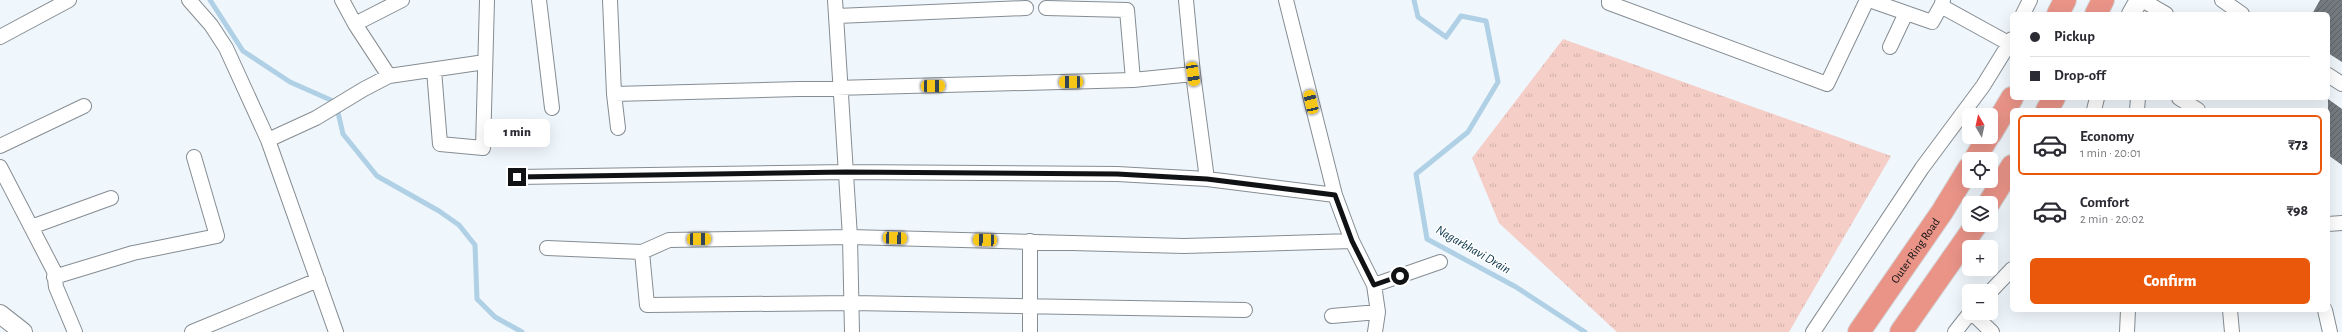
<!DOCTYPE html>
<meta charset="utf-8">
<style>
:root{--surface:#fff;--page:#f2f2f3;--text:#2b2b33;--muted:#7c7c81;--line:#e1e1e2;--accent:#ea580c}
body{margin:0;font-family:"Alegreya Sans",sans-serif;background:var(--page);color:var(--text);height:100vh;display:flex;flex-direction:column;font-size:15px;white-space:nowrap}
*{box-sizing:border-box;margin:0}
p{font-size:13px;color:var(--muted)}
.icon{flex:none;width:22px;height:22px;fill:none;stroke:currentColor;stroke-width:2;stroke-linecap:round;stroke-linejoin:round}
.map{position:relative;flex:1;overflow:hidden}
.panel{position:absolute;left:2010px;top:108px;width:320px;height:204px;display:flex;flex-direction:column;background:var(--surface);border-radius:6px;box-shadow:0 4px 16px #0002}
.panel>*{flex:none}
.banner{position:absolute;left:2010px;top:12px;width:320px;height:88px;border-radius:6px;box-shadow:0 4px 16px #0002;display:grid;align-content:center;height:88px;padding:0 20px;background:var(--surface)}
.needle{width:26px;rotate:351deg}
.controls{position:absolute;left:1962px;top:108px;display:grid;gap:8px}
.controls a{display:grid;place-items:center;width:36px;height:36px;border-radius:6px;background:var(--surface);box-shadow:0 4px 16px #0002;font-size:20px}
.end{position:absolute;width:18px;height:18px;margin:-9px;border:5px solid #101214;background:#fff;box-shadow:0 0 0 2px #fff}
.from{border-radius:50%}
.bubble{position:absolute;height:28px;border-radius:6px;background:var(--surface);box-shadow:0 4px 16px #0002;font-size:13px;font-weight:800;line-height:28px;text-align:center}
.car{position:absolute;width:12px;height:24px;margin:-12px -6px;border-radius:5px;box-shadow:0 0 3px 1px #0007;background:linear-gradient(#f5c518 24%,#345 0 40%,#f5c518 0 76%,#345 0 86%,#f5c518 0)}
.banner b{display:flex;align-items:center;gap:14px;height:38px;font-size:15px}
.banner b+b{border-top:1px solid var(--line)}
.banner i{width:10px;height:10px;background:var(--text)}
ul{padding:7px 0 0;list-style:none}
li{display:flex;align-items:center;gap:12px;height:60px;margin:0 8px 6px;padding:0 12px;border:2px solid transparent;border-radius:6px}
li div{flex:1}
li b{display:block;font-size:15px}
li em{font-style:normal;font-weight:800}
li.active{border-color:var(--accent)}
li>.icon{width:36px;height:36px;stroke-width:1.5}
.button{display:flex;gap:8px;margin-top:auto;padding:8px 20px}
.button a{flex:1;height:46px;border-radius:6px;background:var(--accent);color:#fff;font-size:16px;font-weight:800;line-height:46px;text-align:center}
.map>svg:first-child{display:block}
</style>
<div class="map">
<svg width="2342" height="332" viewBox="0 0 2342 332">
<defs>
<pattern id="grass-tufts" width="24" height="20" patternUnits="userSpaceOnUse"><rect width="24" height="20" fill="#f4cec7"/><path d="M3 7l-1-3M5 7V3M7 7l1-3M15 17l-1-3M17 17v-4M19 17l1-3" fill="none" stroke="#d0b0aa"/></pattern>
<pattern id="building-hatch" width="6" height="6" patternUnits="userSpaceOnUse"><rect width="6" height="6" fill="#747b80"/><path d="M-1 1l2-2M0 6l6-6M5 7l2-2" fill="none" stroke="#5e6368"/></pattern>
</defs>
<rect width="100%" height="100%" fill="#eff6fc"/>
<path fill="url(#grass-tufts)" d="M1563 39 1891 156 1789 332H1617L1499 223 1472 158Z"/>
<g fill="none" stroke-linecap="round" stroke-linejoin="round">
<path stroke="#b0d0e5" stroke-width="5" d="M210 0 243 51 290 82 333 101 337 108 343 134 377 176 439 211 459 225 475 245 477 299 495 317 522 332
M1414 0 1418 17 1446 37 1461 16 1486 21 1498 82 1468 132 1416 174 1427 239 1516 287 1585 332"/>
</g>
<path fill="url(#building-hatch)" d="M2320 0H2342V62L2328 53V14H2312Z
M2328 99 2342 109V165L2328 155Z"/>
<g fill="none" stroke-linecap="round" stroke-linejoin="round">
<g stroke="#868d92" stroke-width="16">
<path id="minor" d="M189 0 211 25 226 48 268 140 336 332
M342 0 355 24 402 0
M539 0 552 108
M610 0 614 94 618 128
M835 0 850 237 852 332
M1186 0 1193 74
M1286 0 1335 195 1352 241 1374 285 1378 312 1375 332
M1609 0V3L1827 84 1867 0
M1869 0 1932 22 1941 6
M1943 0 1941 6 2010 44
M2142 0 2166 14
M2222 0 2242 14
M1046 8 1127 10 1133 80 1193 74 1207 179
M2023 14 2030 0
M837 16 1026 8
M355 24 389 76
M0 37 69 0
M1890 47 1906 13
M434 70 440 144 483 148 487 0
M2328 75 2342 84
M614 94 1133 80
M2179 98 2198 110
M2094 110 2097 98
M2137 110 2138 98
M268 140 316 118 364 89 389 76 485 62
M0 146 84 106
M0 167 54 271 56 287 75 332
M517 177 846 172 1117 174 1207 179 1335 195
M2328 224 2342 223
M31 227 111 198
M547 248 642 252
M54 277 133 253 217 236 194 157
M1374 285 1440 262
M1991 291 2012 269
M1245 310 852 303 647 305 642 252 669 240 850 237 1184 246 1352 241
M2230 310 2232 332
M2325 310 2330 332
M1972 313 1992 332
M1332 316 1378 312
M192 332 318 280
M1030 332V241
M1813 332 1922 168 1983 86 2012 39
M1955 332 1970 313
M2127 332 2128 310"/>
</g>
<g stroke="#868d92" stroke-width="20">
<path id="tertiary" d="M2131 14 2139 0
M0 314 23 332"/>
</g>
<g stroke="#d4d4d5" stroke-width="24">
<g id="trunk">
<path d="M2058 14 2065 0"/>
<path d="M2096 14 2103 0"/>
<path d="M2047 110 2054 98"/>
<path d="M1991 133 2012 98"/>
<path d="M1975 159 1988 137"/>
<path d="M1989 203 2012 166"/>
<path id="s1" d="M1859 332 1942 212 1969 168"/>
<path d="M1901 332 1976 225"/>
</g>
</g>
<use href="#minor" stroke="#fff" stroke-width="14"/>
<use href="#tertiary" stroke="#fff" stroke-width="18"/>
<use href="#trunk" stroke="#ea9488" stroke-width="22"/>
</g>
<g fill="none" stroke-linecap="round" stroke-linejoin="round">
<path stroke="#101214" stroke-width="5" d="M517 177 846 172 1117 174 1207 179 1335 195 1352 241 1374 285 1400 276"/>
</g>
<g text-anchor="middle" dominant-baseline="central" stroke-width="3" stroke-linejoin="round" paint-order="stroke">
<g font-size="12" fill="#101214" stroke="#fff">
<text stroke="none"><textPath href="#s1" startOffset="99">Outer Ring Road</textPath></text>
</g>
<g font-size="13" font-style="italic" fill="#073349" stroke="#fff">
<text transform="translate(1473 250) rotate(30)">Nagarbhavi Drain</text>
</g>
</g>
</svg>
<div class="controls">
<a><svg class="needle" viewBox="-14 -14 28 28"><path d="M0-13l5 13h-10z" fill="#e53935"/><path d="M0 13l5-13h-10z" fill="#7c7c81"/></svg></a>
<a><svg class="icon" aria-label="locate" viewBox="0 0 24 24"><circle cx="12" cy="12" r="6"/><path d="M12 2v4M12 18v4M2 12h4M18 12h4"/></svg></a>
<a><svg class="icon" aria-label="layers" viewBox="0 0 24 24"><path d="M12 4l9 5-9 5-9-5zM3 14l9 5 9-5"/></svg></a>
<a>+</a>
<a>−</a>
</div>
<i class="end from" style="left:1400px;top:276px"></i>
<i class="end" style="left:517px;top:177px"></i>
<div class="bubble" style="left:484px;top:119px;width:66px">1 min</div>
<i class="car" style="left:1193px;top:74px;rotate:171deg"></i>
<i class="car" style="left:1071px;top:82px;rotate:269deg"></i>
<i class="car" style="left:933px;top:86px;rotate:89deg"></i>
<i class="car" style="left:1311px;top:102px;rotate:347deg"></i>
<i class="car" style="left:895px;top:238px;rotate:92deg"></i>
<i class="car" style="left:699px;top:239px;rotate:89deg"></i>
<i class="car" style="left:985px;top:240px;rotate:272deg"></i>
<div class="banner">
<b><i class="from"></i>Pickup</b>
<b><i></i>Drop-off</b>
</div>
<section class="panel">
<ul>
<li class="active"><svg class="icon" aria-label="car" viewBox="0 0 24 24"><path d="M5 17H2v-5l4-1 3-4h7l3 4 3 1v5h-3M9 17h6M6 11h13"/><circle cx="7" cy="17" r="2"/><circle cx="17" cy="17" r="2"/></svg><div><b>Economy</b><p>1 min · 20:01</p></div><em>₹73</em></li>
<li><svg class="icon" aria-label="car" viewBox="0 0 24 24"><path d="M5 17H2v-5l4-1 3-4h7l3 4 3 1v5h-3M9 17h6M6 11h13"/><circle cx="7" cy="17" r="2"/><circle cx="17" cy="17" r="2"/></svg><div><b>Comfort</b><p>2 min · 20:02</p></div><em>₹98</em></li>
</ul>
<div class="button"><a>Confirm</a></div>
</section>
</div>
